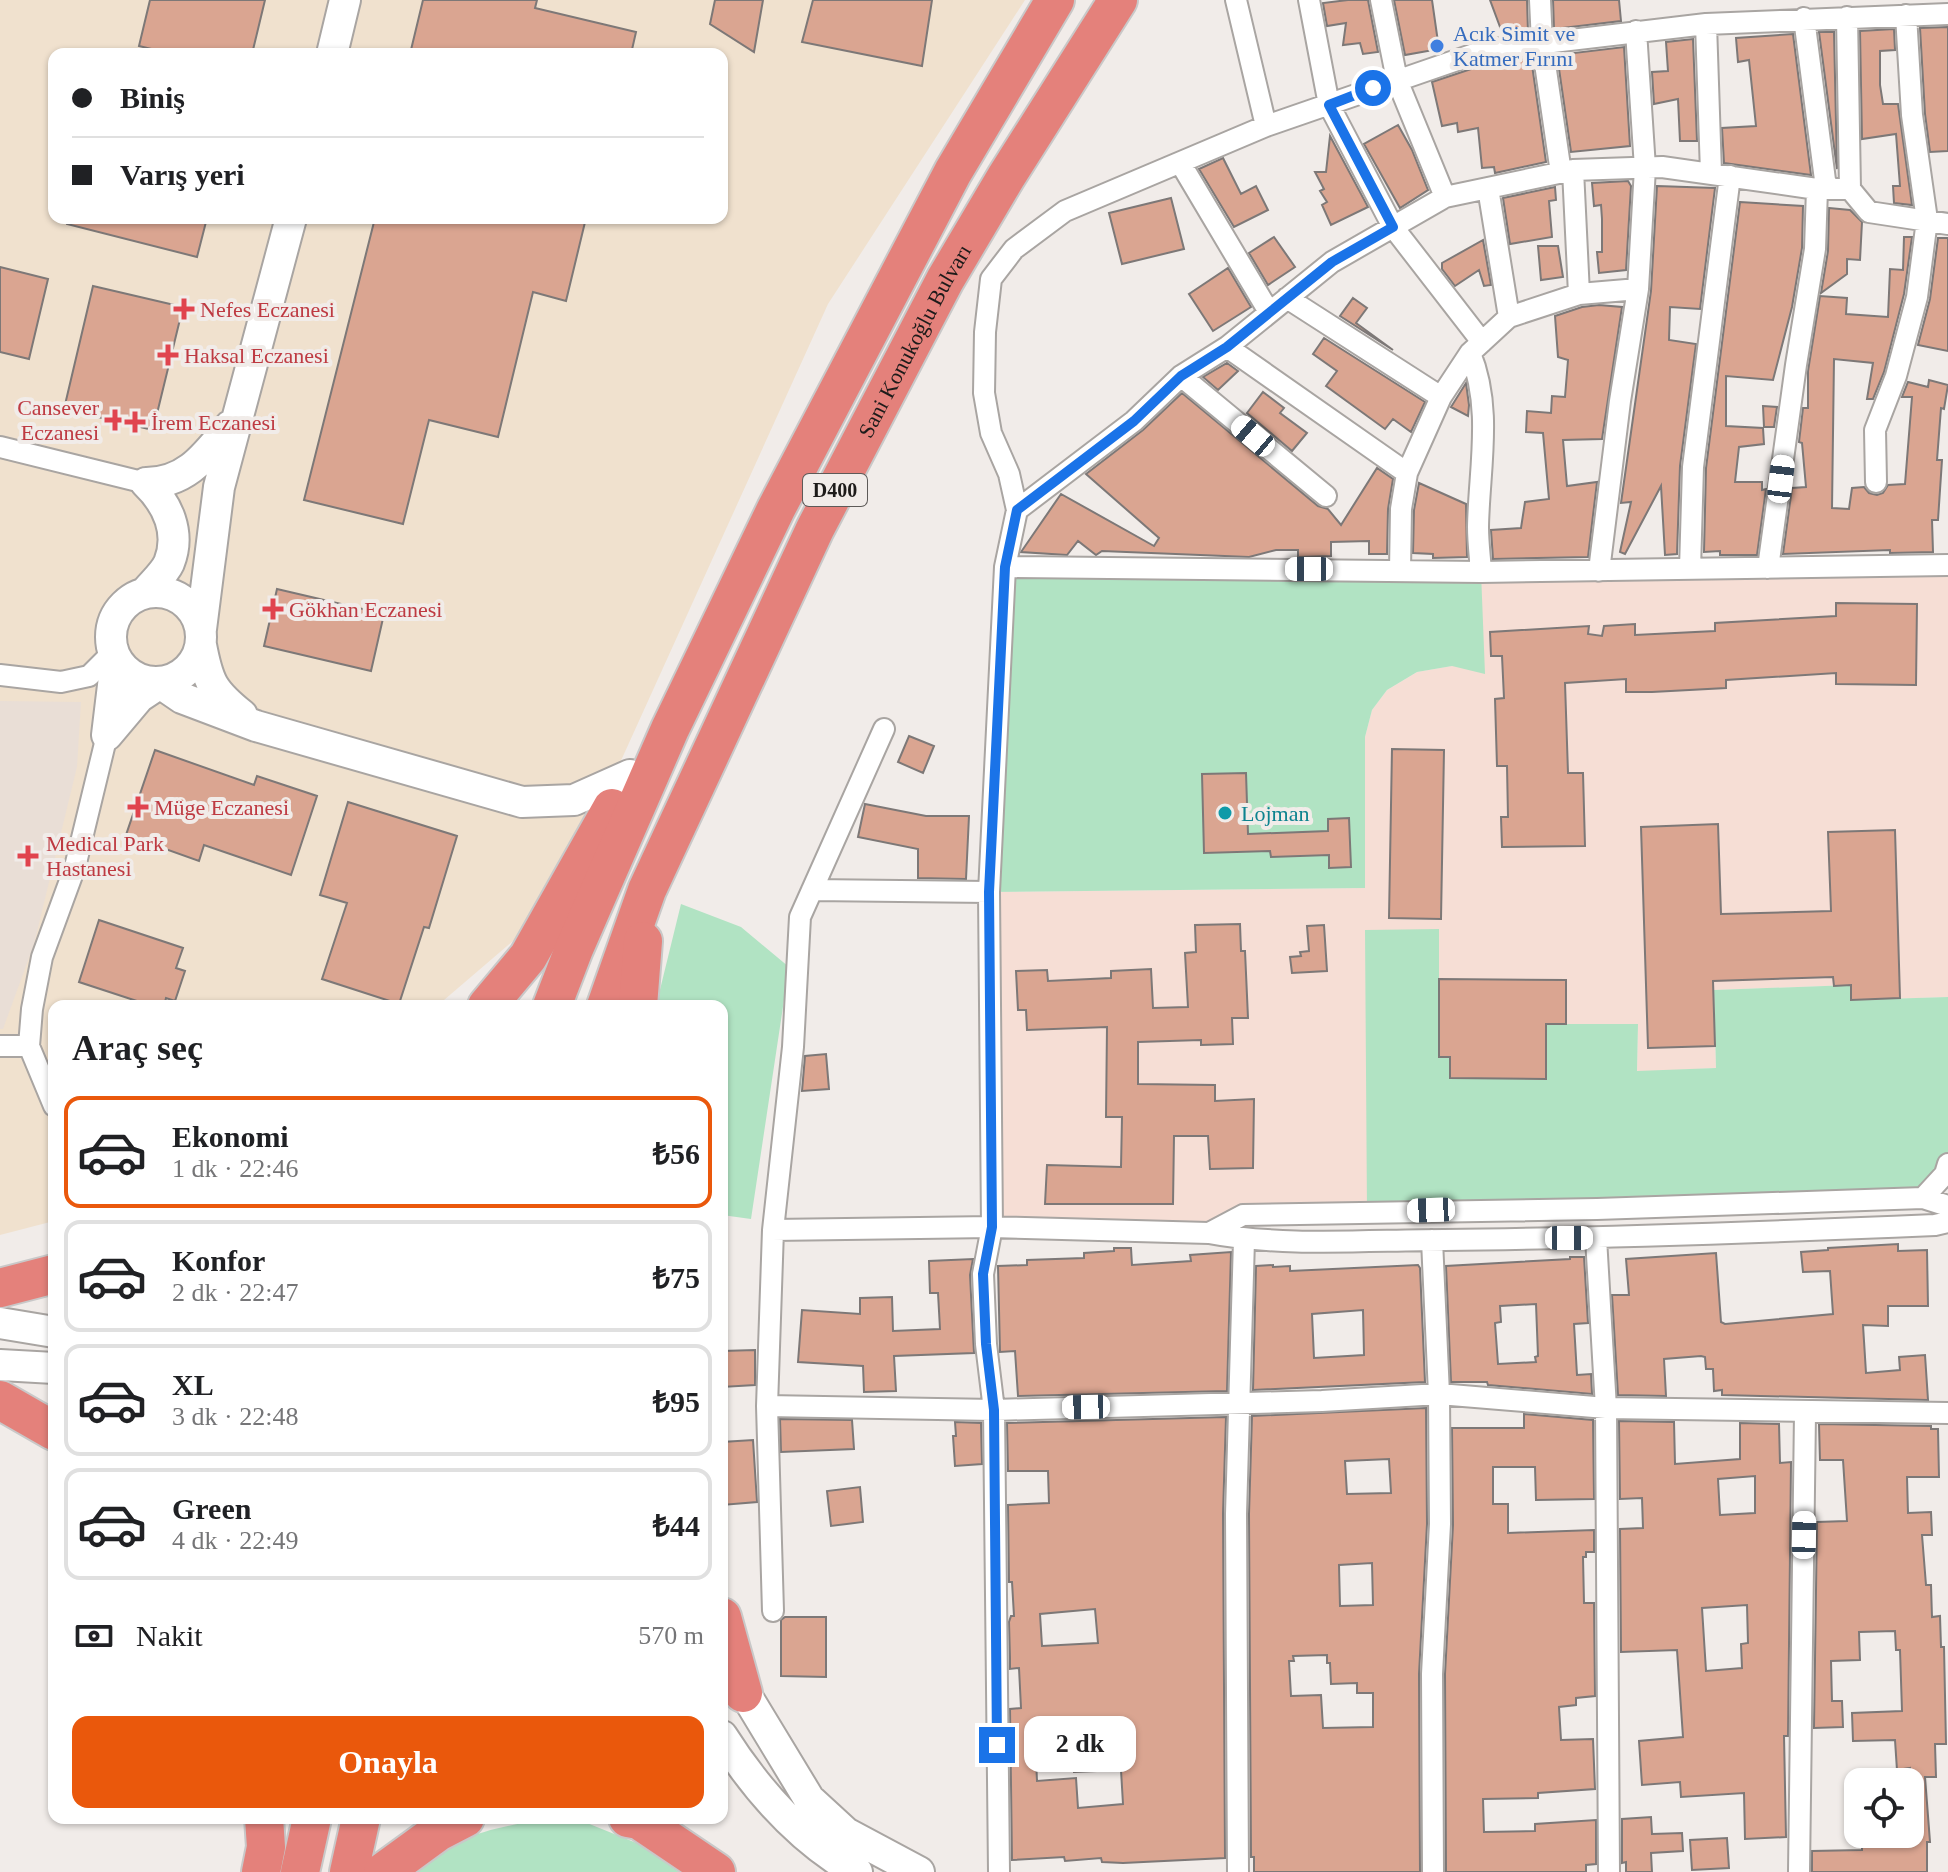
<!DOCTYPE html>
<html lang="tr">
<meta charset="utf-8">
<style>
:root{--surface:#fff;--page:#f2f2f2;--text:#202124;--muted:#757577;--line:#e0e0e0;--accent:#ea580c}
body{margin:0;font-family:"Times New Roman",serif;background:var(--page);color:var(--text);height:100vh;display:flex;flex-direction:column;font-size:30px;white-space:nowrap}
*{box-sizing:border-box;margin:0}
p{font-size:26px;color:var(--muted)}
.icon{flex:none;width:44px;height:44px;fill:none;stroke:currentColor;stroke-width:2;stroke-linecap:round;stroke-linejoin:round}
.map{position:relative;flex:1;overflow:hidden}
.side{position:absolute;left:48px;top:1000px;width:680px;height:824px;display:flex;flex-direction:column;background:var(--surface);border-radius:16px;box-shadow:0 2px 6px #0004}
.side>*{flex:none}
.guide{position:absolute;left:48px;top:48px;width:680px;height:176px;border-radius:16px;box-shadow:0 2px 6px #0004;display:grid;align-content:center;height:176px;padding:0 24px;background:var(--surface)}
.controls{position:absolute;left:1844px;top:1768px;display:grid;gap:16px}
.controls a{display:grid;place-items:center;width:80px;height:80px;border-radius:16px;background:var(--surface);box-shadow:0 2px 6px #0004;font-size:40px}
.end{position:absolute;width:36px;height:36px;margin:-18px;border:10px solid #1a73e8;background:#fff;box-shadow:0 0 0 4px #fff}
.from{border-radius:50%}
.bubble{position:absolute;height:56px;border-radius:16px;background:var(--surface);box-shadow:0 2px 6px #0004;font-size:26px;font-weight:800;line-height:56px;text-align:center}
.car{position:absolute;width:24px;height:48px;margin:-24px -12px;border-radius:10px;box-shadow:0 0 6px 2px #0007;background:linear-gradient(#fff 24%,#345 0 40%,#fff 0 76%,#345 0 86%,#fff 0)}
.guide b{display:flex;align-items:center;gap:28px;height:76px;font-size:30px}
.guide b+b{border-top:2px solid var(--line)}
.guide i{width:20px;height:20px;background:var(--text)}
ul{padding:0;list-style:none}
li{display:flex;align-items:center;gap:24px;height:112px;margin:0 16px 12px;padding:0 8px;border:4px solid var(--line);border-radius:16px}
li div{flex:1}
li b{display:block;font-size:30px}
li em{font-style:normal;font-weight:800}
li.selected{border-color:var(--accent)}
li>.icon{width:72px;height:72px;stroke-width:1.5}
h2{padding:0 24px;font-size:36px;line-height:96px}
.pay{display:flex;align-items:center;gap:20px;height:88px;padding:0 24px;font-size:30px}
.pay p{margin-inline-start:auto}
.action{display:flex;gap:16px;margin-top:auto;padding:16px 24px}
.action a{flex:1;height:92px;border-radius:16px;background:var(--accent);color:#fff;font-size:32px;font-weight:800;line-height:92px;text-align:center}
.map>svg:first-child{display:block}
</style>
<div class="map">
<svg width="1948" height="1872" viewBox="0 0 1948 1872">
<rect width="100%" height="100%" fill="#f1ece9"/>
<path fill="#f0e1ce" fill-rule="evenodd" d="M0 0H1025L828 304 556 904 437 1006H54V1221L0 1235ZM54 54H722V218H54Z"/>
<path fill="#e9ded6" d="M0 701 81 702 77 767 34 944 3 1029H0Z"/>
<path fill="#f6ded5" d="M1948 565V997L1851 1000 1850 985 1714 990 1716 1068 1637 1072 1638 1024H1547L1546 1079 1450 1078 1439 1057V979L1367 1212 1244 1215 1209 1233 992 1227 989 892 1365 888V737L1372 710 1387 690 1417 672 1452 666 1481 572Z"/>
<path fill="#b1e3c3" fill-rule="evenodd" d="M1005 567 1481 572 1485 674 1452 666 1417 672 1387 690 1372 710 1365 737V888L989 892ZM1246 773 1248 852 1204 853 1202 775Z
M681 904 741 927 789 967 751 1219 722 1215V1006H656Z
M1439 929V1057H1450V1078L1545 1079 1546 1024H1638L1637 1071 1716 1068 1714 990 1851 985V1000L1948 997V1164L1930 1188 1367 1212 1365 930Z
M542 1820 587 1823 639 1844 679 1872H414C455 1836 489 1828 542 1820Z"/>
<path fill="#daa591" stroke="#7d7877" stroke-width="2" fill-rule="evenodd" d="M150 0H265L252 54H172L139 46Z
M423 0H537L535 8 636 32 631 54H410Z
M715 0H763L754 52 710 24Z
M813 0H932L922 66 802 42Z
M1348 0H1368L1378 52 1363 54 1360 43 1343 45 1346 23 1327 26 1323 3Z
M1394 0H1432L1439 49 1405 55Z
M1490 0H1527L1528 32 1503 35Z
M1553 0H1619L1621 21 1554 29Z
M1948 27V151L1930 152 1925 114 1920 28Z
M1894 29 1895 50 1880 51V85L1883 104H1898L1912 205 1894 203 1893 186H1900L1896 134 1862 139 1860 31Z
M1819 32H1834L1837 169Z
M1793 34 1811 175 1724 163 1722 128 1756 126 1749 60 1738 62 1736 38Z
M1693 39 1697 141H1680L1678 99 1654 104 1652 72 1668 71 1666 42Z
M1624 47 1630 146 1571 152 1557 55Z
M1531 58 1546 162 1495 173 1494 167 1482 168 1478 128 1458 132 1457 123 1442 126 1432 82 1489 63Z
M1398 125 1412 150 1428 190 1400 208 1364 144Z
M1330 136 1368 207 1331 225 1322 205 1327 202 1320 191 1324 189 1315 172H1326Z
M1223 158 1241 194 1256 186 1268 210 1234 227 1199 169Z
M1628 181 1631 186 1626 270 1599 273 1597 252H1602V219L1601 205 1594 206 1592 183Z
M1657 186 1715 188 1700 309 1670 307 1669 340 1696 344 1680 466 1677 554 1665 555 1661 486 1625 554 1620 552 1631 502 1621 503 1651 291Z
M1555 187 1556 200 1549 201 1552 237 1510 244 1503 198Z
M1171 198 1184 249 1122 264 1109 213Z
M1740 202 1803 206 1802 248 1792 307 1773 380 1726 376V426L1763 428 1764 444 1739 447 1735 482H1762V490L1766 489 1757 555H1720V551L1704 552 1706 468Z
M1829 208 1850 210 1862 222 1860 260 1847 259V274L1821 293 1828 251Z
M67 218H207L197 257 67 224Z
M375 218H586L566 301 533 292 498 437 429 420 403 524 304 500Z
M1274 237 1295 267 1268 285 1249 253Z
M1904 237H1912L1904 294 1884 372 1873 399H1867L1873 363 1834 359 1832 508 1849 509 1852 488 1864 487 1869 493 1877 495 1883 493 1888 485 1905 484 1912 397H1902L1908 382 1928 387 1929 380 1948 385 1944 409 1941 408 1937 460H1942L1938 520H1932L1933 552 1890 553V550L1783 554 1792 488 1806 487 1802 443 1799 442 1803 408H1808V371L1820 296 1847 298 1846 314 1888 317 1890 269 1903 270Z
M1938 238H1948V351L1918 345 1930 299Z
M1483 240 1491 285 1484 286 1479 270 1455 286 1442 269V263Z
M1538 246H1558L1563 277 1541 280Z
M0 267 48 279 29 359 0 352Z
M1228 268 1251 307 1213 331 1189 294Z
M93 286 183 307 153 430 64 409Z
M1353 298 1367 308 1356 323 1393 350 1340 316Z
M1599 305 1622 307 1602 439 1563 440 1567 486 1597 482 1588 557 1493 559 1491 530 1521 528 1525 502 1549 499 1543 433 1526 432 1527 411 1551 413 1552 396 1565 397 1568 360 1558 357 1555 316 1582 307Z
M1324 338 1425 402 1411 432 1393 419 1385 429 1326 386 1337 371 1313 354Z
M1227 363 1238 371 1218 390 1203 377Z
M1466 383 1469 405 1468 416 1451 407Z
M1263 392 1284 408 1280 413 1307 433 1292 451 1247 413Z
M1182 393 1318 506 1328 509 1341 525 1377 468 1393 479 1388 509 1387 554H1369V541L1331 542V556L1298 557V550H1276L1249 557 1102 551 1096 555 1078 541 1067 555 1021 552 1061 494 1154 546 1159 538 1086 474 1143 430Z
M1763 406 1777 407 1774 427H1764Z
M1419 483 1466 504 1467 557 1433 558V554L1413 553 1414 510Z
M277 589 384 614 371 671 264 646Z
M1836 603 1917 604 1916 685 1836 684V673L1726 680V688L1652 692H1626V679L1565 683 1568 773H1583L1585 846 1502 847 1501 817H1508L1507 766H1497L1495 699 1504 698 1502 656H1491L1490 632 1589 626 1588 634 1602 636 1604 626 1635 624V635L1715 631V623L1836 616Z
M909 736 934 746 923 773 898 762Z
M1392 749 1444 750 1441 919 1389 918Z
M155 750 254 785 257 776 317 796 291 875 204 845 199 861 126 835Z
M1246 773 1248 834 1328 831V819L1349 818 1351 867 1329 868V855L1271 857 1270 851 1204 853 1202 774Z
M348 802 457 836 429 928 424 927 399 1004 322 979 347 903 320 895Z
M865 804 926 816H969L966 879 918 878V849L858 837Z
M1718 824 1721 914 1831 911 1828 832 1895 830 1900 998 1851 1000V985L1834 986 1833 977 1713 981 1715 1046 1648 1048 1641 827Z
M99 920 183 948 176 968 185 971 175 1001 166 998 164 1006H152L79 982Z
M1240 924 1241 951H1245L1248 1018H1232L1233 1044 1201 1045V1040L1138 1042V1084L1215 1085V1101L1254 1099 1253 1168 1210 1169 1208 1136H1174L1173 1204H1045L1047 1165 1121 1167 1122 1117H1106L1107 1027 1027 1030 1026 1010H1018L1016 971 1047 970 1048 981 1111 978V971L1151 969 1153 1008 1188 1007 1185 953 1196 952 1195 925Z
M1324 925 1327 971 1292 973 1290 957 1301 956 1300 952 1309 951 1307 926Z
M1439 979 1566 980V1024H1546V1079L1450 1078V1057H1439Z
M826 1054 829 1089 802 1091 805 1056Z
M1898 1244V1251L1927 1250 1928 1306H1888V1326L1863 1325 1866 1373 1900 1370 1899 1357 1925 1355 1928 1400 1722 1395V1390L1714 1391 1713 1369H1706L1705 1357 1701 1356 1664 1359 1666 1396 1618 1395 1612 1295H1629L1626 1259 1716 1253 1721 1322 1725 1324 1833 1314 1830 1271 1803 1272 1801 1252 1828 1250V1248Z
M1114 1248H1131L1132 1265 1191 1261 1190 1255 1231 1252 1227 1391 1018 1396 1015 1351 1000 1352 998 1266 1027 1265V1260L1084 1258V1253L1114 1251Z
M1570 1257H1584L1588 1323 1574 1324 1577 1375 1591 1374 1592 1394 1488 1385 1487 1382H1451L1446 1266 1570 1259ZM1536 1304 1538 1356 1535 1357 1536 1362 1498 1364 1495 1323 1501 1322 1500 1306Z
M973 1259 970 1275 974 1353 894 1356 896 1391 864 1392 863 1366 798 1362 802 1310 860 1314V1298L892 1297 893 1331 940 1329 938 1293H930L929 1261Z
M1273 1265V1267L1290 1266V1271L1418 1265 1420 1268 1425 1382 1253 1390 1256 1266ZM1363 1310 1364 1355 1314 1358 1312 1314Z
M755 1350V1385L722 1387V1351Z
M1426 1408 1427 1524 1419 1674 1420 1872H1254V1857H1251L1249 1514 1252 1416ZM1389 1459 1391 1493 1347 1494 1345 1461ZM1372 1563 1373 1605 1340 1606 1339 1565ZM1327 1655V1663H1330L1331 1684 1357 1683V1693H1373V1727L1323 1728 1321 1695 1291 1696 1289 1661H1294L1293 1656Z
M1524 1414 1593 1420 1594 1499 1536 1500 1535 1467H1493V1504H1508V1533L1594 1530V1552H1586V1557H1583L1584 1603H1594L1595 1696 1576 1698V1705L1559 1707 1561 1740 1593 1739 1595 1789 1538 1793V1798L1483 1799 1484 1832 1535 1831V1824L1596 1820V1864L1586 1865V1872H1446L1445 1674 1453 1525 1452 1428H1524Z
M1226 1417 1223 1514 1225 1858 1123 1863 1102 1862 1101 1858 1065 1861 1064 1857 1012 1860 1010 1709 1021 1708 1019 1668 1010 1669V1658L1009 1622 1011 1616H1014L1012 1582H1009L1008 1505 1049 1503 1048 1471H1008L1007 1423ZM1095 1609 1098 1643 1042 1646 1040 1614ZM1072 1734 1074 1772 1121 1770 1123 1804 1078 1808 1076 1778 1037 1781 1035 1736Z
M780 1419 852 1420 854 1449 781 1452Z
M1619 1421 1674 1422 1675 1464 1740 1459V1423L1779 1424 1780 1463 1791 1462 1788 1736H1784L1786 1837 1745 1839 1744 1793 1681 1797 1680 1782 1642 1785 1639 1741 1683 1737 1677 1650 1621 1652 1620 1529 1643 1528 1642 1498 1620 1499ZM1755 1476V1513L1720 1515 1718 1479ZM1747 1605 1748 1643 1741 1644 1742 1668 1706 1671 1702 1608Z
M955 1422 981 1423 982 1464 955 1466 953 1436H956Z
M1819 1424 1931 1426V1429H1938L1939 1477H1907L1908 1513 1931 1512 1932 1535H1922L1926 1585H1931L1932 1617 1940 1616 1941 1647H1944L1946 1744H1935L1936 1777H1925L1930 1842H1927V1872H1812V1851L1862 1850V1841H1890V1834H1910V1768L1897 1770 1895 1740 1853 1741 1852 1713 1902 1711 1900 1650H1896L1895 1631 1859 1632 1860 1660 1831 1661 1832 1701H1842L1843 1727 1814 1728 1817 1522 1847 1521 1843 1460H1820Z
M753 1440 757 1502 722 1505V1442Z
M860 1487 863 1522 831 1526 827 1491Z
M785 1617H826V1677L781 1676V1620Z
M1651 1817 1652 1834 1682 1833 1683 1851 1651 1853 1652 1872H1626V1862L1622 1863V1819Z
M1727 1838 1729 1868 1692 1870 1690 1840Z"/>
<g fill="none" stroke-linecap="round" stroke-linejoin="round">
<g stroke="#a9a5a2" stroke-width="24">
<path id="street" d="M1236 0 1266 126
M1309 0 1329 105 1393 227 1482 342
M1381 0 1397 80 1445 197
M1540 0 1542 43 1561 173
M1847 17 1850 189
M1804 18 1825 180 1829 189
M1706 24 1711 173
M1181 164 1269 312
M1573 170 1579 294
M1488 188 1509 317
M1287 298 1441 397
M1227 347 1407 473
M1470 353C1493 408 1479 469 1478 527 1478 542 1480 557 1481 572
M1181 376 1326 496
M0 447 146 483
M1876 482 1875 430 1896 376 1917 297 1927 220 1912 115 1906 15
M1017 510 1134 421 1181 376 1227 347 1332 262 1445 197 1573 170 1662 167 1817 189H1850L1869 212 1948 224
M1005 567 1481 572 1948 565
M1768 568 1796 365 1815 249 1817 189
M1690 569 1693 467 1730 176
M1400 570 1401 509 1407 473 1441 397 1470 353 1509 317 1579 294 1638 289
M1599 571 1620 401 1638 289 1645 168 1636 31
M0 675 61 682 89 676 113 652
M812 890 989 892
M0 1046H29
M54 1106 29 1046 32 1009 42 957 75 867 107 735
M1923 1198 1945 1174 1948 1164
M773 1230 992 1227 1209 1233C1281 1247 1370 1240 1444 1240 1608 1238 1771 1232 1935 1225L1948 1222
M1209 1233 1243 1215 1597 1209 1923 1198 1948 1206
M1596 1238 1606 1408 1609 1872
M1432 1240 1439 1394 1440 1524 1432 1674 1433 1872
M767 1406 994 1410 1322 1401 1439 1394 1606 1408 1948 1413
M773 1611 767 1406 773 1230 793 1047 800 917 884 729
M999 1872 994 1410 986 1344 983 1274 992 1227 989 892 1005 567 1017 510 1009 474 991 433 984 393 985 332 991 279 1014 249 1065 211 1266 126 1486 50 1706 24 1948 14
M1238 1872 1236 1514 1244 1240
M1799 1872 1805 1413"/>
</g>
<g stroke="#a9a5a2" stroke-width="34">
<path id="secondary" d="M332 54 345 0
M146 483C187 483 206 455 230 426
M111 637a45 45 0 1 1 90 0a45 45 0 1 1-90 0Z
M145 593C152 584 164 574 169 563 181 533 168 504 146 483
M201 629 219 487 291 218
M201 645C208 682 212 691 242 715
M107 735 139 697 160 683 182 698 256 726 522 802 574 800 630 775
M107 735 114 677 113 652
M0 1323 54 1332
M0 1365 54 1368
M732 1672 809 1799 846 1833 919 1872
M722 1736C757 1791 800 1840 857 1872"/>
</g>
<g stroke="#c9c8c8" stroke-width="42">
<g id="highway">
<path d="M487 1006 528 957 612 808"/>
<path d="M552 1006 574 949 670 729 776 509 953 172 1055 0"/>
<path id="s1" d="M606 1006 647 890 815 529 945 280 1006 177 1118 0"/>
<path d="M638 1006 643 941"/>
<path d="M0 1288 54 1274"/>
<path d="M0 1400 54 1431"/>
<path d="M722 1617 743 1693"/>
<path d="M628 1818 639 1820 716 1872"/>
<path d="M261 1872 266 1847 264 1818"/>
<path d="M300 1872 312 1818"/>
<path d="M349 1872 361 1818"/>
<path d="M383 1872 438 1832 465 1818"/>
</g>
</g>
<use href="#street" stroke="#fff" stroke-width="20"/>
<use href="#secondary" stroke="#fff" stroke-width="30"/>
<use href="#highway" stroke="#e4817b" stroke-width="38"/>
</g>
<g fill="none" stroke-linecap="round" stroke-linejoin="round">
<path stroke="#1a73e8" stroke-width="10" d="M997 1745 994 1410 986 1344 983 1274 992 1227 989 892 1005 567 1017 510 1134 421 1181 376 1227 347 1332 262 1393 227 1329 105 1373 88"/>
</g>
<circle fill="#3f7fe0" stroke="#f1ece9" stroke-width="3" cx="1437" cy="46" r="8"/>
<g fill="#e0444e" stroke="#f1ece9" stroke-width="3">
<path d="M180 297h8v8h8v8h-8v8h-8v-8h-8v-8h8z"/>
<path d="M164 343h8v8h8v8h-8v8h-8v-8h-8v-8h8z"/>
<path d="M111 408h8v8h8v8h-8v8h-8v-8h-8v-8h8z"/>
<path d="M131 410h8v8h8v8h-8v8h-8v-8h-8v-8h8z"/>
<path d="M269 597h8v8h8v8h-8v8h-8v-8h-8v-8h8z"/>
<path d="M134 795h8v8h8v8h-8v8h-8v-8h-8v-8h8z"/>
<path d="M24 844h8v8h8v8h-8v8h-8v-8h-8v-8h8z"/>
</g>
<circle fill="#0f9aa8" stroke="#f1ece9" stroke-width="3" cx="1225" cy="813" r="8"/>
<g text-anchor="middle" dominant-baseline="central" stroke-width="8" stroke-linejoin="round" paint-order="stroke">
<rect fill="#f1ece9" stroke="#5d5a58" stroke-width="2" x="803" y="474" width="64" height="32" rx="6"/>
<g font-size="20" font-weight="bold" fill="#1d1b1a">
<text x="835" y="490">D400</text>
</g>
<g font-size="22" fill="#366cbe" stroke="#f1ece9" text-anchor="start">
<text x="1453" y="33">Acık Simit ve<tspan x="1453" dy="25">Katmer Fırını</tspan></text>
</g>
<g font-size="22" fill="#be3a42" stroke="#f1ece9" text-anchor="start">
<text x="200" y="309">Nefes Eczanesi</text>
<text x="184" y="355">Haksal Eczanesi</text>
<text x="99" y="407" text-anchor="end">Cansever<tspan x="99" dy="25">Eczanesi</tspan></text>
<text x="151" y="422">İrem Eczanesi</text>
<text x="289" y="609">Gökhan Eczanesi</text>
<text x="154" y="807">Müge Eczanesi</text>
<text x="46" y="843">Medical Park<tspan x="46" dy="25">Hastanesi</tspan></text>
</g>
<g font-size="22" fill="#1d1b1a" stroke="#f1ece9">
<text stroke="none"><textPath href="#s1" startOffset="734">Sani Konukoğlu Bulvarı</textPath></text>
</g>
<g font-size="22" fill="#0d838f" stroke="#f1ece9" text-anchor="start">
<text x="1241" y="813">Lojman</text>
</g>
</g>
</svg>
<div class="controls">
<a><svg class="icon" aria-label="locate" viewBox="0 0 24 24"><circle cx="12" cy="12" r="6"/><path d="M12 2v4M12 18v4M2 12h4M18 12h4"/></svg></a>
</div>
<i class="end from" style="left:1373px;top:88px"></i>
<i class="end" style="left:997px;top:1745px"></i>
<div class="bubble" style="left:1024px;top:1716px;width:112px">2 dk</div>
<i class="car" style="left:1253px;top:436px;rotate:310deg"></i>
<i class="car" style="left:1781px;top:479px;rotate:7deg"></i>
<i class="car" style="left:1309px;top:569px;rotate:270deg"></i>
<i class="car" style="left:1431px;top:1210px;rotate:268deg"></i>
<i class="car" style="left:1569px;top:1238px;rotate:90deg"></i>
<i class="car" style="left:1086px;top:1407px;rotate:269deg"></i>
<i class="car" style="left:1804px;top:1535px;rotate:1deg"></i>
<div class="guide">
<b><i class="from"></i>Biniş</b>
<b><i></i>Varış yeri</b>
</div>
<section class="side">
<h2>Araç seç</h2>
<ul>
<li class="selected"><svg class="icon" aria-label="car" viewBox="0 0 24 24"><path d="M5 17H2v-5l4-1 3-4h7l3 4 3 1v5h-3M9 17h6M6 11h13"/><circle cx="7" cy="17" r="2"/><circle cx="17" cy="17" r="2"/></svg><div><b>Ekonomi</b><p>1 dk · 22:46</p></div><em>₺56</em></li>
<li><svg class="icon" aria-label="car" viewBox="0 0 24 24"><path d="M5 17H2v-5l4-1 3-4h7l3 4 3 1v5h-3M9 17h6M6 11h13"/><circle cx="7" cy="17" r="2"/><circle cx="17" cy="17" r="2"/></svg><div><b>Konfor</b><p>2 dk · 22:47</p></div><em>₺75</em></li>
<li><svg class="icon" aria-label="car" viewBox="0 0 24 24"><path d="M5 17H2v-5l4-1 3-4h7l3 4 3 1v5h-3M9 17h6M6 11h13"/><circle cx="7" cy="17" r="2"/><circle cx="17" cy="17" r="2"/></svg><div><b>XL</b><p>3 dk · 22:48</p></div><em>₺95</em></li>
<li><svg class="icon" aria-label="car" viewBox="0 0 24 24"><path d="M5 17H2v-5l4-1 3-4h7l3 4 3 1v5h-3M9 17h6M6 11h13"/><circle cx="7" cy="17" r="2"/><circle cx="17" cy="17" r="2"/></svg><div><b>Green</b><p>4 dk · 22:49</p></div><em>₺44</em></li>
</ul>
<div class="pay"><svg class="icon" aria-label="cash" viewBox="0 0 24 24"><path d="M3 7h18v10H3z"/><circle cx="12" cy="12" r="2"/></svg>Nakit<p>570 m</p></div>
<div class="action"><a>Onayla</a></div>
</section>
</div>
